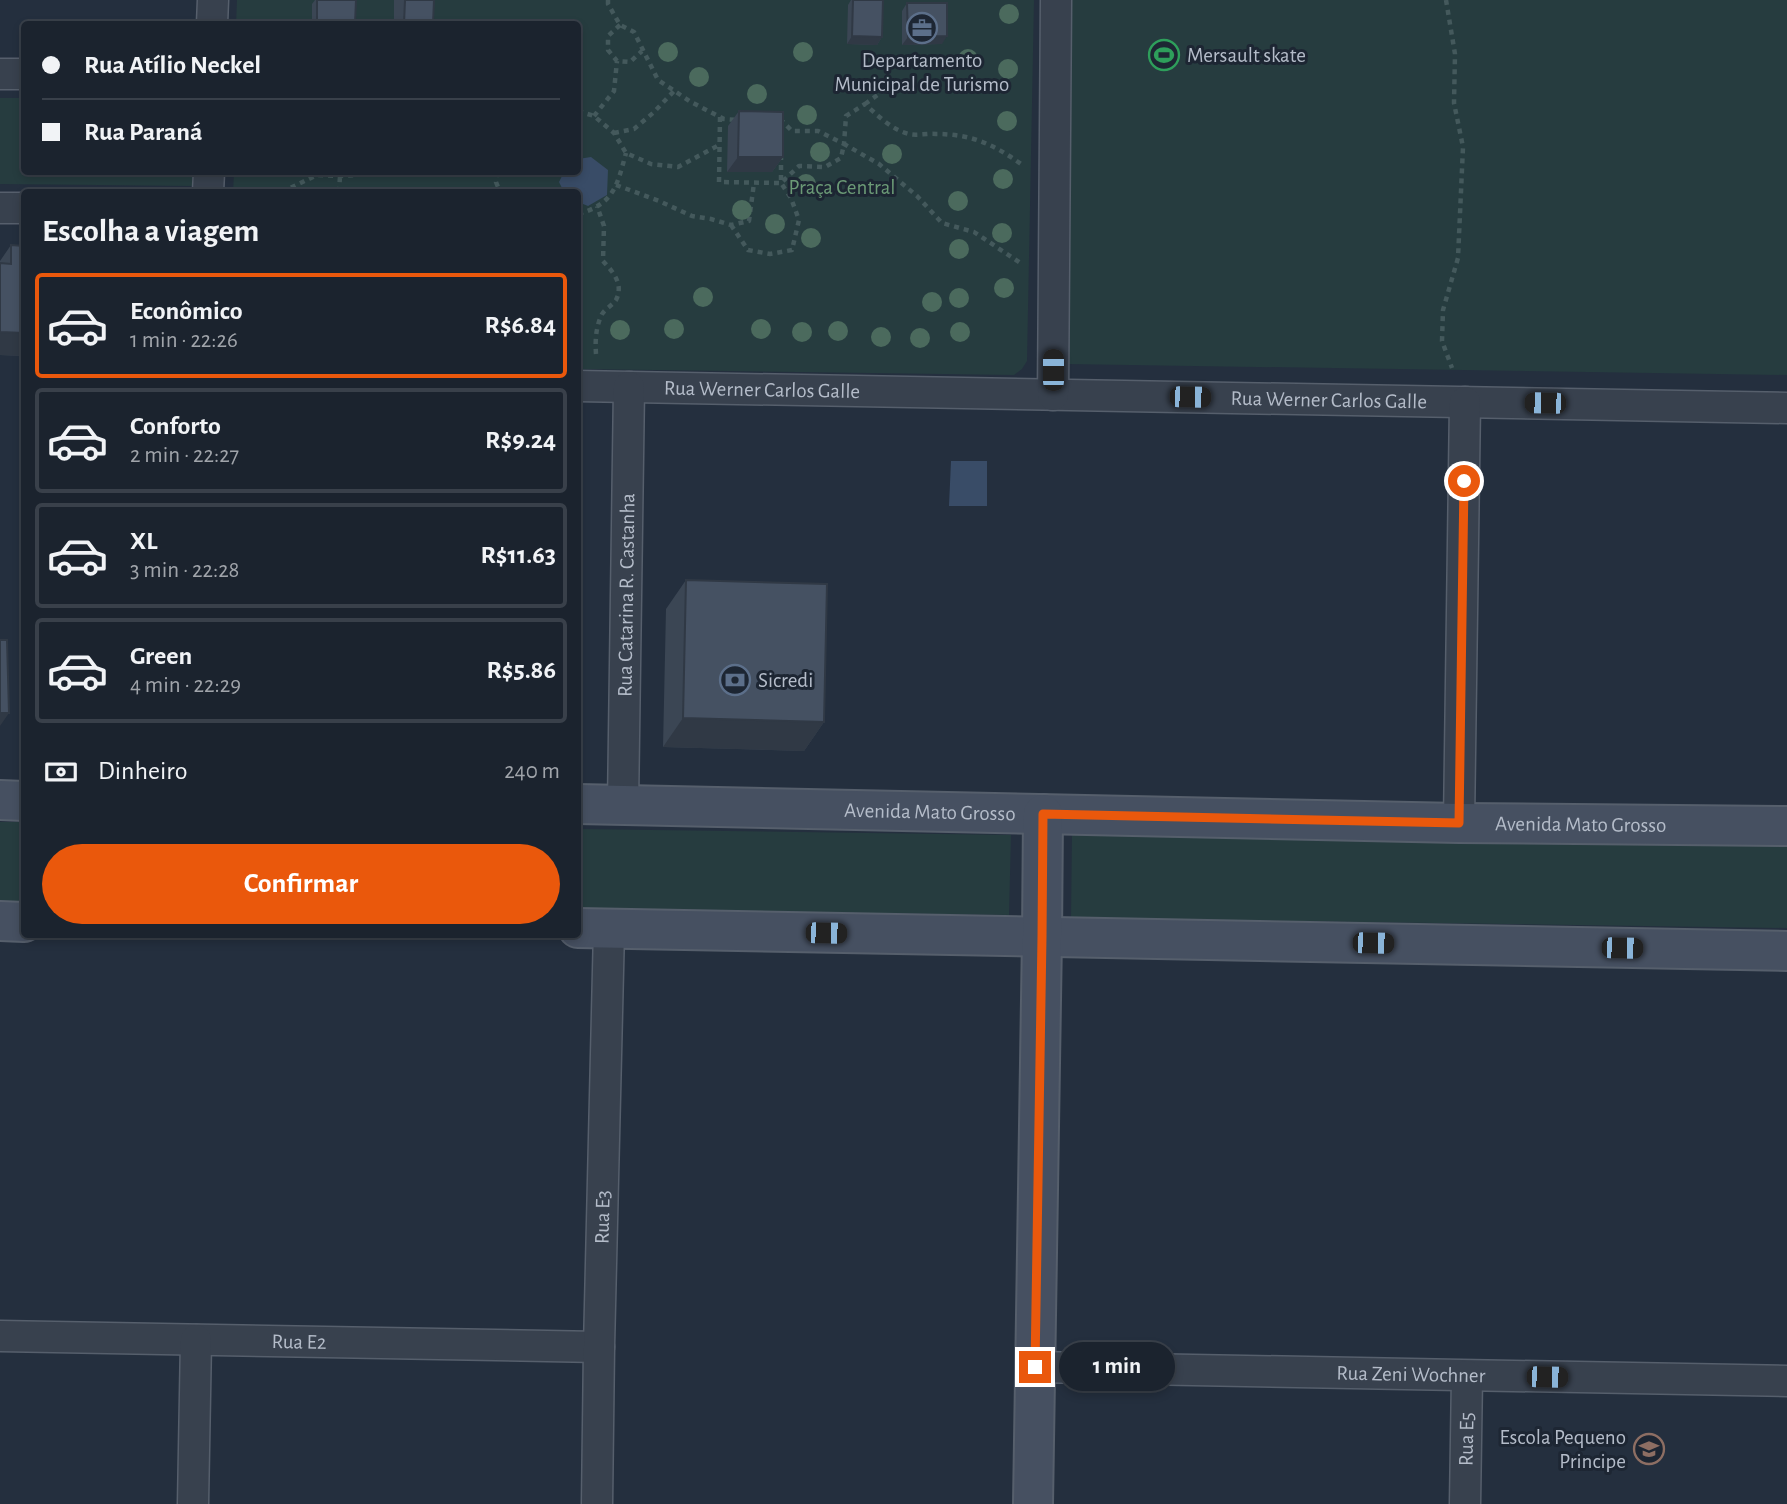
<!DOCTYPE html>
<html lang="pt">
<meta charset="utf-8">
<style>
:root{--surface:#1b232e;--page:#282f3a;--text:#f1f3f6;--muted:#a0a4aa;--line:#39404a;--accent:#ea580c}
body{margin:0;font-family:"Alegreya Sans",sans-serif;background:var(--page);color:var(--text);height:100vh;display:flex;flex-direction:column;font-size:26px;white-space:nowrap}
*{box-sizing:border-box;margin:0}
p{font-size:23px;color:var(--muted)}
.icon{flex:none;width:38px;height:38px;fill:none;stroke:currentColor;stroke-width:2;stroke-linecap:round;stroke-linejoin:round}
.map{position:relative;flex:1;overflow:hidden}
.panel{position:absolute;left:21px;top:189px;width:560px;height:749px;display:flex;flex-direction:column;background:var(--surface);border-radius:7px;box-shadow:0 4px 10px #0003,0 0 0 2px var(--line)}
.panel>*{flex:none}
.guide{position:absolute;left:21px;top:21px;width:560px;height:154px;border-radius:7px;box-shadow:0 4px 10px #0003,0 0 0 2px var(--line);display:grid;align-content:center;height:154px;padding:0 21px;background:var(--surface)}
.end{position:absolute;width:32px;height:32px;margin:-16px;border:9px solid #ea580c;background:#fff;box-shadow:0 0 0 4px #fff}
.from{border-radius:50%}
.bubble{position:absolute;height:49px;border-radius:24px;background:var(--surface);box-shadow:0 4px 10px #0003,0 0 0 2px var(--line);font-size:23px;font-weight:600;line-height:49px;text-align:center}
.car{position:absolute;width:21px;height:42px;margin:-21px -10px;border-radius:9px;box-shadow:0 0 5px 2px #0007;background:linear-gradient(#222 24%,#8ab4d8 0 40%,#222 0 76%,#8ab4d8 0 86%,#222 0)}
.guide b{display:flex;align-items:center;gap:24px;height:66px;font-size:26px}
.guide b+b{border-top:2px solid var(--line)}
.guide i{width:18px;height:18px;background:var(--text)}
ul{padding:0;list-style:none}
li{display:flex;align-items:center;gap:21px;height:105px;margin:0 14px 10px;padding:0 7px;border:4px solid var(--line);border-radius:7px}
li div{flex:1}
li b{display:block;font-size:26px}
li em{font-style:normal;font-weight:600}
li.active{border-color:var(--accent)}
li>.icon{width:63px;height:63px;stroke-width:1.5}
h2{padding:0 21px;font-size:32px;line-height:84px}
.pay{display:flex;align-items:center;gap:18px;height:77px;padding:0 21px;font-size:26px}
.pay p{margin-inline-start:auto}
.cta{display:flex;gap:14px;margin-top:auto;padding:14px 21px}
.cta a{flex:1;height:80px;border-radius:42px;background:var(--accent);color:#fff;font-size:28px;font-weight:600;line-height:80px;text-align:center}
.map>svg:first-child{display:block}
</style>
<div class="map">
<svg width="1787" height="1504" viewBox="0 0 1787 1504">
<rect width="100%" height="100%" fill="#242f3e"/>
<path fill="#263c3f" d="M237 0H1034L1027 361 1022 369 1014 375 578 369V192H233L234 172H578V24H236Z
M1072 0H1787V375L1066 364Z
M0 98H24V172H193V186L0 184Z
M0 822H24V902H0Z
M578 829 1011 835 1009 915 578 909Z
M1072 834 1787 844V928L1071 918Z"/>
<path fill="#394c67" d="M591 157 608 170 607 195 588 206 578 202V192H564L559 182 564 172H578V159Z
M951 461H987V506H949Z"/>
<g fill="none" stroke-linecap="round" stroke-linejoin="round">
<g stroke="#565f6c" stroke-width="33">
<g id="street">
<path d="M212 24 213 0"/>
<path d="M0 74H24"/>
<path d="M208 192 209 172"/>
<path d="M0 208H24"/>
<path id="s1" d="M578 386 1787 408"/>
<path d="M1053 395 1056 0"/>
<path id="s2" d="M623 805 629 387"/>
<path d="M1459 823 1465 402"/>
<path id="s3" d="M0 1336 599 1347"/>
<path id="s4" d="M1035 1367 1787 1381"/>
<path d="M193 1504 196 1340"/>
<path id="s5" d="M597 1504 599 1347 609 929"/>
<path id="s6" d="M1465 1504 1467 1376"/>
</g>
</g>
<g stroke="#565f6c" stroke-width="42">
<g id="secondary">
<path d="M0 800 24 801"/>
<path id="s7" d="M578 804 1459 823 1787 826"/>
<path d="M0 921 24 922"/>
<path d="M578 928 1787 951"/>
<path d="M1033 1504 1042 937 1043 814"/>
</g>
</g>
<path stroke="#44595c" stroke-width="4.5" stroke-dasharray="5 5" stroke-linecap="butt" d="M608 0V4L620 25 634 32 658 80 691 102 724 119 738 120
M1446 0 1455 54 1454 103 1463 147 1458 258 1443 310 1442 341 1452 368
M620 25 608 36V50L617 61 630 62 642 51
M865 104 893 84
M578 111 594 116 614 133 626 153 651 164 678 167 719 145
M594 116 614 91 617 61
M720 117 719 182 781 183V154
M779 121H782L792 131H818L844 144 846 116 865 104C877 115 892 130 909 134 917 136 928 133 936 134 971 134 993 144 1021 164
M614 133 634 129 653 113 674 91
M481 172 497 173
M497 172 496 182 500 192
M616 185 659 201 692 216 711 219 731 225 749 221 754 183
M282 192 317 175 340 176 401 172
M339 192 340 176
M578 214C614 204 617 186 626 153
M731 225 748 250 770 254 792 250 799 220 791 198 781 183 799 166 825 167 841 158 844 144 879 164 917 196 942 223 974 232 1022 264
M596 354C595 340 596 328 601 316 604 309 612 306 616 300 624 284 613 272 603 261L604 226 597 206"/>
<use href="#street" stroke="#38414e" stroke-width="30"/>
<use href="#secondary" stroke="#465061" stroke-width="38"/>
</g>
<g fill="#4b6a5d">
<circle cx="1009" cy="14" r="10"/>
<circle cx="668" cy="52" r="10"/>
<circle cx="803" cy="52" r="10"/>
<circle cx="968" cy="59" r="10"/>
<circle cx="1008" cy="69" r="10"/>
<circle cx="699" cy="77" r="10"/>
<circle cx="757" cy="94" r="10"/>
<circle cx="807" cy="115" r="10"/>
<circle cx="1007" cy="121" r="10"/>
<circle cx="820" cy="152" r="10"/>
<circle cx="892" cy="154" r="10"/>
<circle cx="1003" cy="179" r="10"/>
<circle cx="806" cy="184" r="10"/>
<circle cx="958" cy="201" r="10"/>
<circle cx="742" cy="210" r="10"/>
<circle cx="775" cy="224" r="10"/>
<circle cx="1002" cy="233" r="10"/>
<circle cx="811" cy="238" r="10"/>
<circle cx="959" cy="249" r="10"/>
<circle cx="1004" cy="288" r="10"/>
<circle cx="703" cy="297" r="10"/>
<circle cx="959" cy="298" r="10"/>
<circle cx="932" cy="302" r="10"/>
<circle cx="674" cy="329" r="10"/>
<circle cx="761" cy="329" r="10"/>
<circle cx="620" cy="330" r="10"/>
<circle cx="838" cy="331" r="10"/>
<circle cx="802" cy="332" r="10"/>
<circle cx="960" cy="332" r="10"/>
<circle cx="881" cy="337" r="10"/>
<circle cx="920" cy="338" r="10"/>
</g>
<path fill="#3b4654" d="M315 0H356L355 24H312V4Z
M394 0H434L433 24H394Z
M851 0H883L882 37 877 45 847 44 848 5Z
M907 3 942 44 902 45V11Z
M739 111 783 157 772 172H727L728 126Z
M11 245 24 246V356L0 355V261Z
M686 580 824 722 804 751 663 747 666 609Z"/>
<path fill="#303945" d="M852 36 882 37 877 45 847 44Z
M947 36 942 44 902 45 908 37Z
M738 157H783L772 172H727Z
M0 332 24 333V356L0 355Z
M0 713H9L0 726Z
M683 718 824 722 804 751 663 747Z"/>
<path fill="#455162" stroke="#303945" stroke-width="2" d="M317 0H356L355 24H317Z
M405 0H434L433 24H404Z
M853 0H883L882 37 852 36Z
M907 3H947V36L908 37Z
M739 111 783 112V157H738Z
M11 245 24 246V333L0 332V263L11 264Z
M686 580 827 584 824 722 683 718Z
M0 640H7L9 713H0Z"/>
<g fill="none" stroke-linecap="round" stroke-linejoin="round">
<path stroke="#ea580c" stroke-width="9" d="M1035 1367 1042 937 1043 814 1459 823 1464 481"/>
</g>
<defs>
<g id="office-ring" transform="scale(1.575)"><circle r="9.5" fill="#1d2633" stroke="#5c6f8a" stroke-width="1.5"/><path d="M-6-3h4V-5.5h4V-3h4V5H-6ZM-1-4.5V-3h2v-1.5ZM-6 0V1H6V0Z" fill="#5c6f8a"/></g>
<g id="stadium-ring" transform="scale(1.575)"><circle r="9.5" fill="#1d2633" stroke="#2e9e5b" stroke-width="1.5"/><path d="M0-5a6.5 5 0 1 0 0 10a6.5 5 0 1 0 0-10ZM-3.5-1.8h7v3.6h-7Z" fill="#2e9e5b"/></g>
<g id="bank-ring" transform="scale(1.575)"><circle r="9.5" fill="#1d2633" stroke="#5c6f8a" stroke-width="1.5"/><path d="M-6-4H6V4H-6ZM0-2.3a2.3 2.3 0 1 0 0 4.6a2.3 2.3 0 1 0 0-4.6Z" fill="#5c6f8a"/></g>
<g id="school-ring" transform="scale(1.575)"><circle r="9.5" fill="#1d2633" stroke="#8d6e63" stroke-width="1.5"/><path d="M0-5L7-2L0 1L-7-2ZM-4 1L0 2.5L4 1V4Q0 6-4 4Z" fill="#8d6e63"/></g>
</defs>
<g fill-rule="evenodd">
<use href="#office-ring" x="922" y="28"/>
<use href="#stadium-ring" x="1164" y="55"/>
<use href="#bank-ring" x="735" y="680"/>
<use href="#school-ring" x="1649" y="1449"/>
</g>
<g text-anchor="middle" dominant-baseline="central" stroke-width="6" stroke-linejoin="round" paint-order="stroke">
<g font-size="21" fill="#b4bcc9" stroke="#1d2633" text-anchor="start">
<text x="1187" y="55">Mersault skate</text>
<text x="922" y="60" text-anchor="middle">Departamento<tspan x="922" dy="24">Municipal de Turismo</tspan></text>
<text x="758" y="680">Sicredi</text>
<text x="1626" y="1437" text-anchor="end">Escola Pequeno<tspan x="1626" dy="24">Principe</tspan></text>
</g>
<g font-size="21" fill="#6b9a76" stroke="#1d2633">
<text x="842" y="187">Praça Central</text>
</g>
<g font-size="21" fill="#b4bcc9" stroke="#1d2633">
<text stroke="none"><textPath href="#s1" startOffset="184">Rua Werner Carlos Galle</textPath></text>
<text stroke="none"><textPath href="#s1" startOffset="751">Rua Werner Carlos Galle</textPath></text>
<text stroke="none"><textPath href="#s2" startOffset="210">Rua Catarina R. Castanha</textPath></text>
<text stroke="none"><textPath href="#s7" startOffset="352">Avenida Mato Grosso</textPath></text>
<text stroke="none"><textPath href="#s7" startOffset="1003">Avenida Mato Grosso</textPath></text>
<text stroke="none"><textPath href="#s5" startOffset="287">Rua E3</textPath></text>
<text stroke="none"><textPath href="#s3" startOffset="299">Rua E2</textPath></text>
<text stroke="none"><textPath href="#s4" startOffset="376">Rua Zeni Wochner</textPath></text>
<text stroke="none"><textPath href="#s6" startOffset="65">Rua E5</textPath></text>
</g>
</g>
</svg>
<i class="end from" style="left:1464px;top:481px"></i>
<i class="end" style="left:1035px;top:1367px"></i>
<div class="bubble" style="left:1059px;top:1342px;width:116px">1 min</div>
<i class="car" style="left:1053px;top:370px;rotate:0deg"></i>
<i class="car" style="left:1190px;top:397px;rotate:91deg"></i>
<i class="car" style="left:1545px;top:403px;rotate:271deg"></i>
<i class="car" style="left:826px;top:933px;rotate:91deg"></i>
<i class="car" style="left:1373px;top:943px;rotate:91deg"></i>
<i class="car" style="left:1622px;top:948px;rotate:91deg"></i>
<i class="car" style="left:1547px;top:1377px;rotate:91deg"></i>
<div class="guide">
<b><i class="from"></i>Rua Atílio Neckel</b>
<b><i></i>Rua Paraná</b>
</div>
<section class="panel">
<h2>Escolha a viagem</h2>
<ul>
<li class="active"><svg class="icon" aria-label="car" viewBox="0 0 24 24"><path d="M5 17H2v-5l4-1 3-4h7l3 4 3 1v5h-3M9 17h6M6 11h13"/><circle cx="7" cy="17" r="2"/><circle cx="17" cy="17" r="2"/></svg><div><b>Econômico</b><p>1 min · 22:26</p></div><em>R$6.84</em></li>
<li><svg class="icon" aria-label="car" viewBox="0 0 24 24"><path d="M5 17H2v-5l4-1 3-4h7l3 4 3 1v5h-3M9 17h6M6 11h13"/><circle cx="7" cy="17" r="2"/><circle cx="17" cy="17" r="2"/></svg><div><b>Conforto</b><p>2 min · 22:27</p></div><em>R$9.24</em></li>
<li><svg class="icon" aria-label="car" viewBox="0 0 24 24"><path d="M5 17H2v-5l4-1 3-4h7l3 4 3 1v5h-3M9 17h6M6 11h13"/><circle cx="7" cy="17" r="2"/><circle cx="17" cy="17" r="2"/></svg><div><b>XL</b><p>3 min · 22:28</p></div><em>R$11.63</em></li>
<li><svg class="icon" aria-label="car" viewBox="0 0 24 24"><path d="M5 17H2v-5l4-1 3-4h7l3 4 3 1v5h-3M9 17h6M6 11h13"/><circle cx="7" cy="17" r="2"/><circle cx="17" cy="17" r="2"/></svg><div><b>Green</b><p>4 min · 22:29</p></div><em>R$5.86</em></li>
</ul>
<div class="pay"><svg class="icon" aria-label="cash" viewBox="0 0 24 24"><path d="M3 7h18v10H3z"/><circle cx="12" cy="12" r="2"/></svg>Dinheiro<p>240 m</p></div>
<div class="cta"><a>Confirmar</a></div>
</section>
</div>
